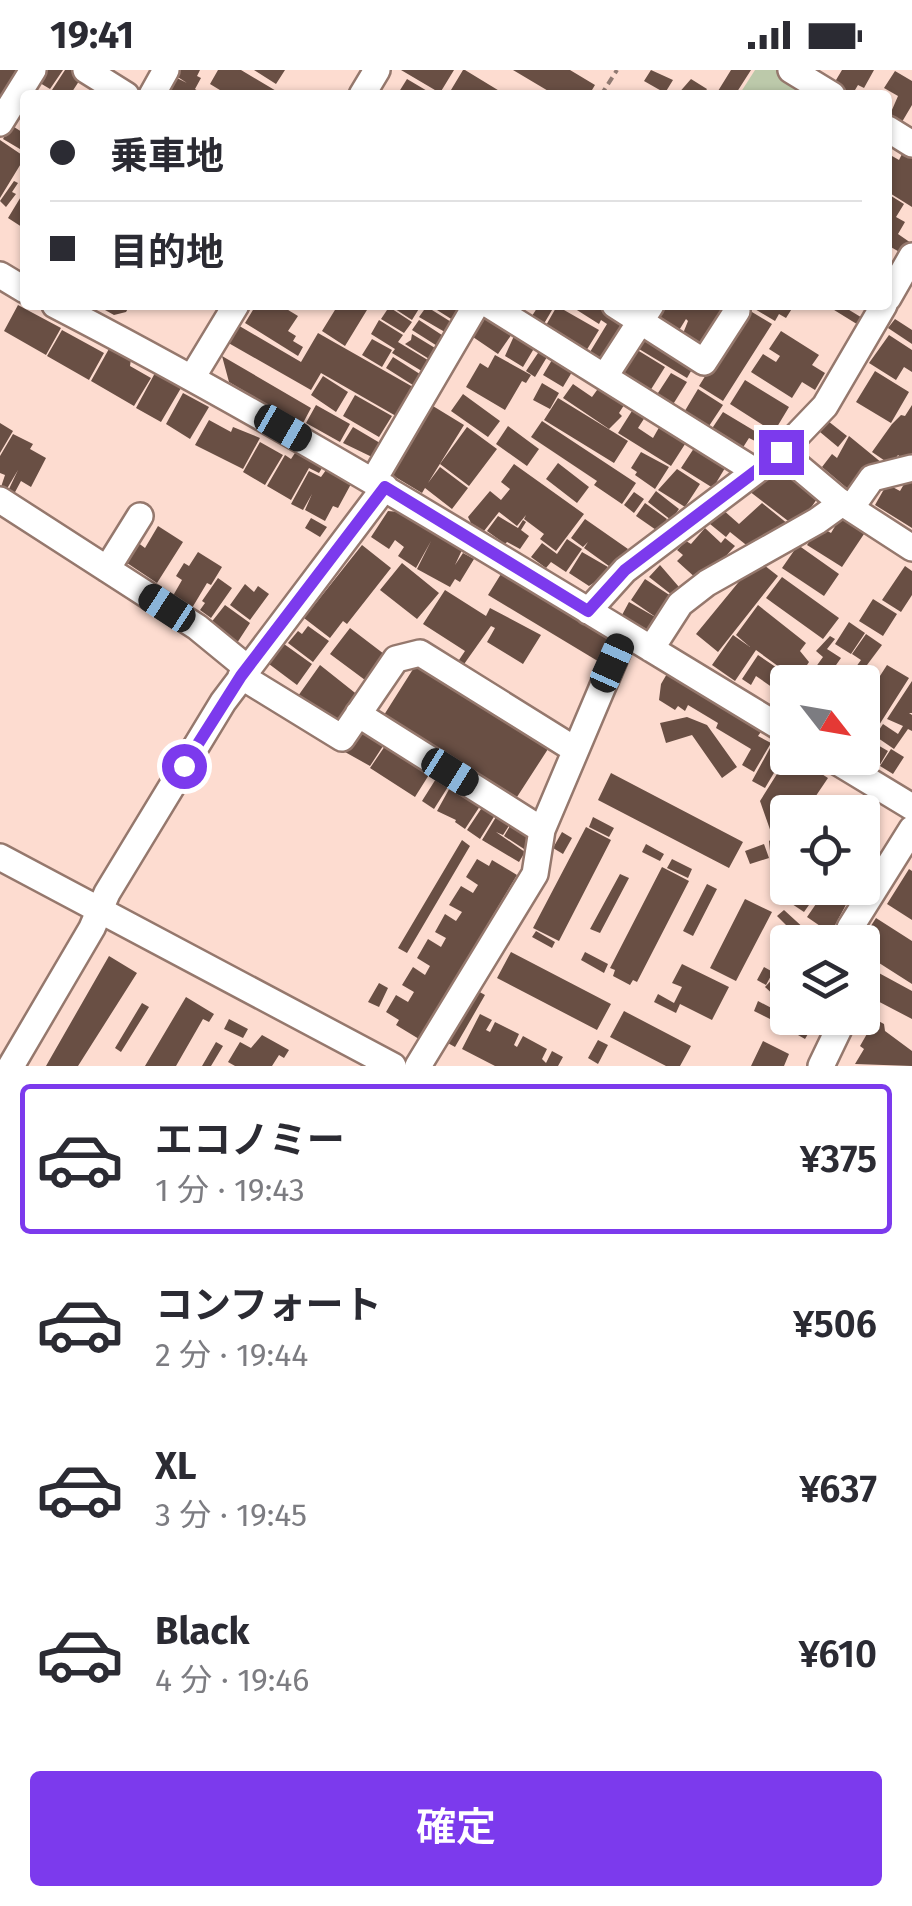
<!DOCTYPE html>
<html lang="ja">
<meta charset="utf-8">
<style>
:root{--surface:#fff;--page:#f7f7f7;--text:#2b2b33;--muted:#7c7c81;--line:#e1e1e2;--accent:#7c3aed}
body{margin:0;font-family:"Fira Sans","Noto Sans JP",sans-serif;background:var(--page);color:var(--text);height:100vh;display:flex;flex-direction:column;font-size:38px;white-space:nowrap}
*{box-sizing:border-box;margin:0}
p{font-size:32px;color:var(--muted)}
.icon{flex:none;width:55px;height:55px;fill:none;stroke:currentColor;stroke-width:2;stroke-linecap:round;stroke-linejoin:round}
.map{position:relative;height:996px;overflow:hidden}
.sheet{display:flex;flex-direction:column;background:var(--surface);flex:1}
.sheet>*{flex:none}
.top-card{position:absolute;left:20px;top:20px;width:872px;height:220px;border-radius:10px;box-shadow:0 2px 8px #0004;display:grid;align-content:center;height:220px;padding:0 30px;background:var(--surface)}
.needle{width:65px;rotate:121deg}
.tools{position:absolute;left:770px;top:595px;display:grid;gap:20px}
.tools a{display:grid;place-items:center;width:110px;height:110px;border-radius:10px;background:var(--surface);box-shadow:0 2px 8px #0004;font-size:50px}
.end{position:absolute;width:45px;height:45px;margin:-22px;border:12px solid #7c3aed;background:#fff;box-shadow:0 0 0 5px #fff}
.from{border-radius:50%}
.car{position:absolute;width:30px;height:60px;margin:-30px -15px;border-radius:12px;box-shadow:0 0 8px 2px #0007;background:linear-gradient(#222 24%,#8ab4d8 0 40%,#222 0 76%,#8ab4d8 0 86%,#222 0)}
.top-card b{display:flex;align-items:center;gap:35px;height:95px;font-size:38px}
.top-card b+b{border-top:2px solid var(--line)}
.top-card i{width:25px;height:25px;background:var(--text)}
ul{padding:18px 0 0;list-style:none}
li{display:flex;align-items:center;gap:30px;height:150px;margin:0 20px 15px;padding:0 10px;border:5px solid transparent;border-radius:10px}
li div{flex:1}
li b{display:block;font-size:38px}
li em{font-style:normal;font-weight:600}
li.selected{border-color:var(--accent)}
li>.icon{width:90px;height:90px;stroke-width:1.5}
.cta{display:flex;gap:20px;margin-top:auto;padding:20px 30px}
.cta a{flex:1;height:115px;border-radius:10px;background:var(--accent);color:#fff;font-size:40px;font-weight:600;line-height:115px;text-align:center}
.status{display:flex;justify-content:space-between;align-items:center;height:70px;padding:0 50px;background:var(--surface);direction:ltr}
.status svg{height:28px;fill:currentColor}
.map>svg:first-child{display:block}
</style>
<div class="status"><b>19:41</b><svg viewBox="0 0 49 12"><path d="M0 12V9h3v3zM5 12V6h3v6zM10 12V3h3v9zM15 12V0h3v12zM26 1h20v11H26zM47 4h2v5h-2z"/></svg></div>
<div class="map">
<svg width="912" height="996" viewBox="0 0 912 996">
<rect width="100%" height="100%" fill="#fddcd0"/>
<path fill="#bcc9aa" d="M755 0H780L821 25H739Z"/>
<path fill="#694f44" d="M0 0H19L0 33Z
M48 0H63L50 19 40 13Z
M65 0H75L83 5 70 25H59L52 20Z
M167 0H200L197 6 201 8 195 19 204 25H159L171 5 187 13Z
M218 0H241L283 25H228L210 14Z
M254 0H285L276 14Z
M401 0H454L440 23Z
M463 0H465L506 25H448Z
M513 0H570L595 15 589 25H555Z
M651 0 673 10 665 23 644 11Z
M731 0H751L735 25H724L718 21Z
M842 0H874L864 18 858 15 852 25 833 15Z
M895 1 912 11V35L899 57 888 49 898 26 884 18Z
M407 9 434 25H397Z
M691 9 707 19 703 25H677Z
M11 55 25 64V82L3 69Z
M0 70 25 87 0 128Z
M907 74 912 77V137L888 122V96L892 86 899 90Z
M14 111 18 113 12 122 16 124 6 137 0 131Z
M25 120V159L8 148Z
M888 124 904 134 896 147 905 152 898 164 911 173 903 184 889 176 891 173 888 171Z
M18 235 61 258 46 285 4 261Z
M96 235H130L126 242 114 245Z
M256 235H280L298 246 288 261 296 266 293 271 303 277 298 286 245 253Z
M338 235H370L345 276 322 261Z
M389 235H424L456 255 450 265 419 247 424 240 420 237 412 250Z
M429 235H458L464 239 456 252Z
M539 235H555L542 257 530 249Z
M569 235H607L632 250 606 291 590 282 607 254 601 250 599 254Z
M663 235H730L703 279 682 266 688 251 686 249 678 262 655 248Z
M748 235H789L793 237 786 248 779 244 775 251Z
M826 235H841L864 249 860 256Z
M557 236 599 260 586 281 545 257Z
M389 237 412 252 404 263 381 249Z
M747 239 772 254 723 331 699 316Z
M488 244 514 261 498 284 473 267Z
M895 249 912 260V274L888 258Z
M379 250 403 265 398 272 431 292 425 303 392 283 395 279 371 264Z
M419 250 448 269 442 279 412 260Z
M236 254 301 292 318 263 413 317 396 346 321 303 311 320 225 271Z
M518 257 539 270 523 297 505 286Z
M646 257 698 289 687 308 634 276Z
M62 260 104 283 89 310 47 286Z
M781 261 819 285 812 295 825 303 815 320 802 312 792 328 751 302 763 284 776 292 780 286 769 279Z
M412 264 440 281 434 292 405 274 411 270Z
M889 265 912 280V302L904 297 896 310 869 293Z
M372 269 392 280 382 297 362 285Z
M110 277 131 289 130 296 151 308 134 336 91 311Z
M542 277 550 282 535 307 526 301Z
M634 278 665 297 650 321 619 302Z
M495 285 531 305 526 313 522 311 505 340 466 317 480 293 488 298Z
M555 285 575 297 563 317 543 305Z
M222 286 311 338 302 355 229 312Z
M393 287 423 306 416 317 386 298Z
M875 301 909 322 891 353 856 332Z
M155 303 181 318 161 352 136 338Z
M671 303 687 312 672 336 656 326Z
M323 306 348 322 336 342 311 325Z
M605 309 626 332 619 343 622 346 609 359 563 328 573 314 592 327Z
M745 310 789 337 774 362 730 334Z
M542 313 559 323 550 339 533 330Z
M698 319 723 335 707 359 683 344Z
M183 323 209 337 190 369 166 354Z
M463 324 500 351 488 367 451 341Z
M355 325 392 346 379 367 343 346Z
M558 328 628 371 614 393 544 350Z
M428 333 464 355 428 413 440 397 468 418 452 439 425 418 422 423 387 402Z
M637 333 649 341 638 358 653 368 665 347 687 371 671 396 618 363Z
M316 335 350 354 340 372 306 353Z
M912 335V383L904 390 898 385 891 395 872 382 892 354 901 345 905 346Z
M723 342 763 366 759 373 749 368 742 379 711 360Z
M209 350 231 362 233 357 260 368 243 399 195 375Z
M542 351 636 413 622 434 594 415 597 411 531 367Z
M828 351 847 366 838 377 820 362Z
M0 353 13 361 0 383Z
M508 356 539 379 527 396 496 374Z
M353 357 380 373 372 387 343 373Z
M467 357 497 379 469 416 440 394Z
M13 364 33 374 30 379 46 388 31 417 21 411 14 424 8 421 18 400 5 422 0 420 5 405 0 403V386Z
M849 366 882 393 854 424 822 397 832 384 837 388Z
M700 369 735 391 729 401 725 398 713 418 681 398Z
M260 372 283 385 265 415 243 402Z
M641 382 669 397 655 419 635 405 637 402 631 398Z
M295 383 322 398 319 403 309 398 291 430 267 416 285 385 291 389Z
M558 393 589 417 577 433 546 409Z
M514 394 584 444 556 481 540 469 544 464 524 449 526 445 517 456 499 442 484 461 471 453 468 447 490 421 501 430 510 419 501 412Z
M778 397H787L827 428 823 434 817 429 810 439 818 445 796 457 749 421Z
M677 399 700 414 685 437 658 420Z
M326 400 351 414 338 438 333 436 325 451 305 440 312 424 303 440 291 434 309 401 321 407Z
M907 409 912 412V458L875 435 887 414 900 421Z
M656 421 679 439 671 450 648 432Z
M634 422 644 429 634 443 624 435Z
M645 433 667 449 659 462 636 446Z
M762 433 788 454 778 467 771 462 755 482 730 462 726 467 710 454 722 439 739 454Z
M388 441 399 442 462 480 455 495 463 483 474 489 460 512 455 509 450 517 417 499 431 471 416 498 398 486 404 477 395 470 389 479 371 467Z
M498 446 518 458 523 450 526 452 521 460 529 466 520 479 507 472 505 474 487 461Z
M311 448 327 457 320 467 305 458Z
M840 448 864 464 842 497 807 475 816 462 820 465 824 459 831 463Z
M585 449 628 479 613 499 584 478 588 472 583 477 571 468Z
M158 456 183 472 157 513 124 491 137 472 145 478Z
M705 458 721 473 725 468 735 476 706 508 698 510 677 491 683 485 677 480 686 471 691 474Z
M567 469 582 479 566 502 551 492 546 498 531 487 542 473 557 484Z
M362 475 391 498 347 554 343 551 330 568 304 548Z
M798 475 839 504 824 526 782 498Z
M198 482 222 497 211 515 207 513 189 543 170 531 182 510 176 506 184 493 189 496Z
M582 482 608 497 601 508 589 516 569 503Z
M760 492 778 506 718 582 696 564 751 497Z
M402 493 439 523 417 549 380 520Z
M660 495 679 517 672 525 649 507Z
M905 496 912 501V525L901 542 882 530Z
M501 504 607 568 601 593 488 525Z
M782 507 839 548 823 569 766 528Z
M218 508 232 518 211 548 200 540 205 533 202 531Z
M645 509 677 530 655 564 622 545 629 532 657 548 631 530Z
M245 514 254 522 258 516 269 524 250 550 230 535Z
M445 520 486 546 490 538 541 565 523 594 487 572 495 558 491 556 462 597 457 593 465 581 423 554Z
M873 529 897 544 883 566 859 551Z
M225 535 250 553 237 573 210 554Z
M758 535 806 573 800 581 809 592 797 610 756 580 735 611 712 595 733 565 750 577 736 565Z
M849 552 865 563 851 584 835 574Z
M308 556 329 571 313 592 288 573 298 561 302 564Z
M350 558 384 584 365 610 330 584Z
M866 564 882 575 867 595 872 599 862 612H845L861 590 852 584Z
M830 566 835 569 827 579 841 588 824 612H805L823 587 816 581Z
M284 574 312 594 297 615 269 594Z
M758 585 786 604 776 620 756 606 751 615 742 609Z
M320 595 359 626 341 649 332 650 298 626Z
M887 595 909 608 874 663 862 655V634Z
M415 596 548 679 517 727 384 645Z
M668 602 763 659 758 666 771 673 754 702 742 695 751 679 716 658 718 653 688 635 685 641 678 636 675 640 659 630 661 614Z
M912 611V643H909L912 645V661L908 659 894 679 875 666 883 654 898 664 903 656 887 649Z
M687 647 707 655 737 697 722 708 692 665 666 673 660 653Z
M363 660 385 673 370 696 345 682Z
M862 666 888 681 878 698 862 689Z
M387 673 432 700 415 727 370 698Z
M770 678 784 686 765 718 752 711Z
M891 679 904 687 893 704 880 696Z
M787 688H797L828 708 805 742H788V768L776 785 770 781 769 771 773 768 760 731Z
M611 703 743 772 729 798 598 730Z
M439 704 451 712 434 739 422 731Z
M453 712 482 733 465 759 455 752 456 750 437 741Z
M485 733 497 742 480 769 467 760Z
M499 742 512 751 503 765 496 762 525 782 519 792 482 770Z
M593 747 614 758 609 767 589 757Z
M513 751 528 760 529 768 524 779 504 766Z
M586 757 611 770 559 871 533 858Z
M562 762 572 768 563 784 553 778Z
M462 770 470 776 407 883 398 878Z
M646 774 664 784 660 791 642 782Z
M764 774 769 788 750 794 745 781Z
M780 784 788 789V810L782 818H801L793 829 777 814 780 801 774 793Z
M477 789 489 796 492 790 517 805 419 969 396 955 399 950 386 942 396 925 408 932 414 922 402 915 413 897 425 905 430 896 417 888 428 869 441 877 446 868 435 862 445 844 456 851 462 842 449 835 461 816 473 823 478 815 466 807Z
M672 789 692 799 688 808 667 798Z
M662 797 689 811 637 912 633 910 630 915 613 906 615 900 610 898Z
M909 799 912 801V850L887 834Z
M620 804 629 808 600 863 590 859Z
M707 814 717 819 693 866 683 861Z
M803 818H821L804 842 792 834Z
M827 818 848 831 834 857 839 861V869L807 847Z
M745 829 772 842 736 911 710 898Z
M784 840 807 861 800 869 777 846Z
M876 848 912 871V914L865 884 867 862Z
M536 861 555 872 552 878 532 867Z
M511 882 611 934 597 960 497 908Z
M585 882 608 894 604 903 581 890Z
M109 886 137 903 78 996H46Z
M682 894 729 917 712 950 680 934 676 943 654 932 658 924 674 933 682 917 672 913Z
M866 896 912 921V949L868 926Z
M764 897 773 902 766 915 757 910Z
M780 901 788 908V938L765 917Z
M379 913 388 918 379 937 368 932Z
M476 920 485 925 455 977 446 972Z
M186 927 214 944 209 952 203 949 176 996H145Z
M758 931 779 942 774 951 754 941Z
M142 933 149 937 121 982 115 978Z
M624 941 691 976 680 996H666L610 967Z
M782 943 811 959 805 969 777 953Z
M480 944 492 950 486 960 490 962 495 952 519 964 514 975 517 977 523 966 547 979 542 989 546 993 552 981 563 987 558 996H495L462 979Z
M871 947 884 954 885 961 912 981V996L855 994 864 979 860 976 868 962 864 959Z
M802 948H824L826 950 818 961Z
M229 949 248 959 243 968 224 959Z
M262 965 289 980 284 988 279 985 272 996H235L228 992 240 972 251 978Z
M598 970 608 975 598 994 588 988Z
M763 971 789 984 784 996H751Z
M216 972 223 976 211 996H202Z"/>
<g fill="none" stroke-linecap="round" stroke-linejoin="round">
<g stroke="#95786d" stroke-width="30">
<path id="minor" d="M86 0 126 25
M791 0 832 25
M152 25 166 0
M362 25 377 0
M0 53 33 0
M888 59 912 74
M0 205 25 220
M888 228 912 186
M55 235C306 365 545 515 788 662
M489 235 755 401
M615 235 704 292 737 241
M193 306 236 235
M605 306 651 235
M781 382 838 430 912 478
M373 411 476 235
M0 430 197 557 247 598
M851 438 872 408 912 398
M107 499 140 446
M588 541 625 500 781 382 825 336 884 235
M651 579 680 534 707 513 817 451 842 433
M241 606 342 668 396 589 420 583 574 679
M358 644 542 760
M831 688 912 737
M0 787 393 996
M849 872 850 858 912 759
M11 996 92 858 107 823 223 632 385 417
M418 996 535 804 542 760 625 564
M821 996 844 948"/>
</g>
<path stroke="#907a72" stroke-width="4" stroke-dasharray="8 5" stroke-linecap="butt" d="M601 25 617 0"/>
<use href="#minor" stroke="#fff" stroke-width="25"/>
</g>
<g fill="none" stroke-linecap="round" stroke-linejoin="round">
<path stroke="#7c3aed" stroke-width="12" d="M184 696 241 606 385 417 588 541 625 500 781 382"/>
</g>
</svg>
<div class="tools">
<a><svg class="needle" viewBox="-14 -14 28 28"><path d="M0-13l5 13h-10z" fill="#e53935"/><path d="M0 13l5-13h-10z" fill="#7c7c81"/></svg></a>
<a><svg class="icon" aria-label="locate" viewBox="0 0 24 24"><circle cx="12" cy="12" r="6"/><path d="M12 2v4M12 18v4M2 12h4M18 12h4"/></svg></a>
<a><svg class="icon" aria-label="layers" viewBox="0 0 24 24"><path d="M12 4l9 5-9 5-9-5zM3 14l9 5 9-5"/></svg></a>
</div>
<i class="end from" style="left:184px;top:696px"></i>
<i class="end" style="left:781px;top:382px"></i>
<i class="car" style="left:283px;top:358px;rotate:120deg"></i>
<i class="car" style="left:167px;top:538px;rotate:303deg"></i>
<i class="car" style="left:612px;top:593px;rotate:24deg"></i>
<i class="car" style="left:450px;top:702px;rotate:122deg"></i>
<div class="top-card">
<b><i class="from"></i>乗車地</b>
<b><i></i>目的地</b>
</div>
</div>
<section class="sheet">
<ul>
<li class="selected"><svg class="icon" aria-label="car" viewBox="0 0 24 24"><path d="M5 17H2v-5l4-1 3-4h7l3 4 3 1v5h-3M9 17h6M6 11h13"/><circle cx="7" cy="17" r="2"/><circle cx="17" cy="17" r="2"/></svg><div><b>エコノミー</b><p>1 分 · 19:43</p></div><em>¥375</em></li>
<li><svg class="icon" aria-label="car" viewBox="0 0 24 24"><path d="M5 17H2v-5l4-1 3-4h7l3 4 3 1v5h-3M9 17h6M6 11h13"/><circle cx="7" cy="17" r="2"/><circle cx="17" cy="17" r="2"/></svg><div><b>コンフォート</b><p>2 分 · 19:44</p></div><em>¥506</em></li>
<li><svg class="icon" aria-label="car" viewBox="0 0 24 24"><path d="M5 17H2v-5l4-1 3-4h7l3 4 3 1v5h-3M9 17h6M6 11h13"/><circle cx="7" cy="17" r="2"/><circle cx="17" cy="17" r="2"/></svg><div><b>XL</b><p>3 分 · 19:45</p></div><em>¥637</em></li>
<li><svg class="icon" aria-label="car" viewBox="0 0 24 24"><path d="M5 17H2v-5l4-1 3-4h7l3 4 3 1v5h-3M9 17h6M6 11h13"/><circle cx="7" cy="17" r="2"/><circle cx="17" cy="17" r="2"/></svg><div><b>Black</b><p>4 分 · 19:46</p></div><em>¥610</em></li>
</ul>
<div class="cta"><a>確定</a></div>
</section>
